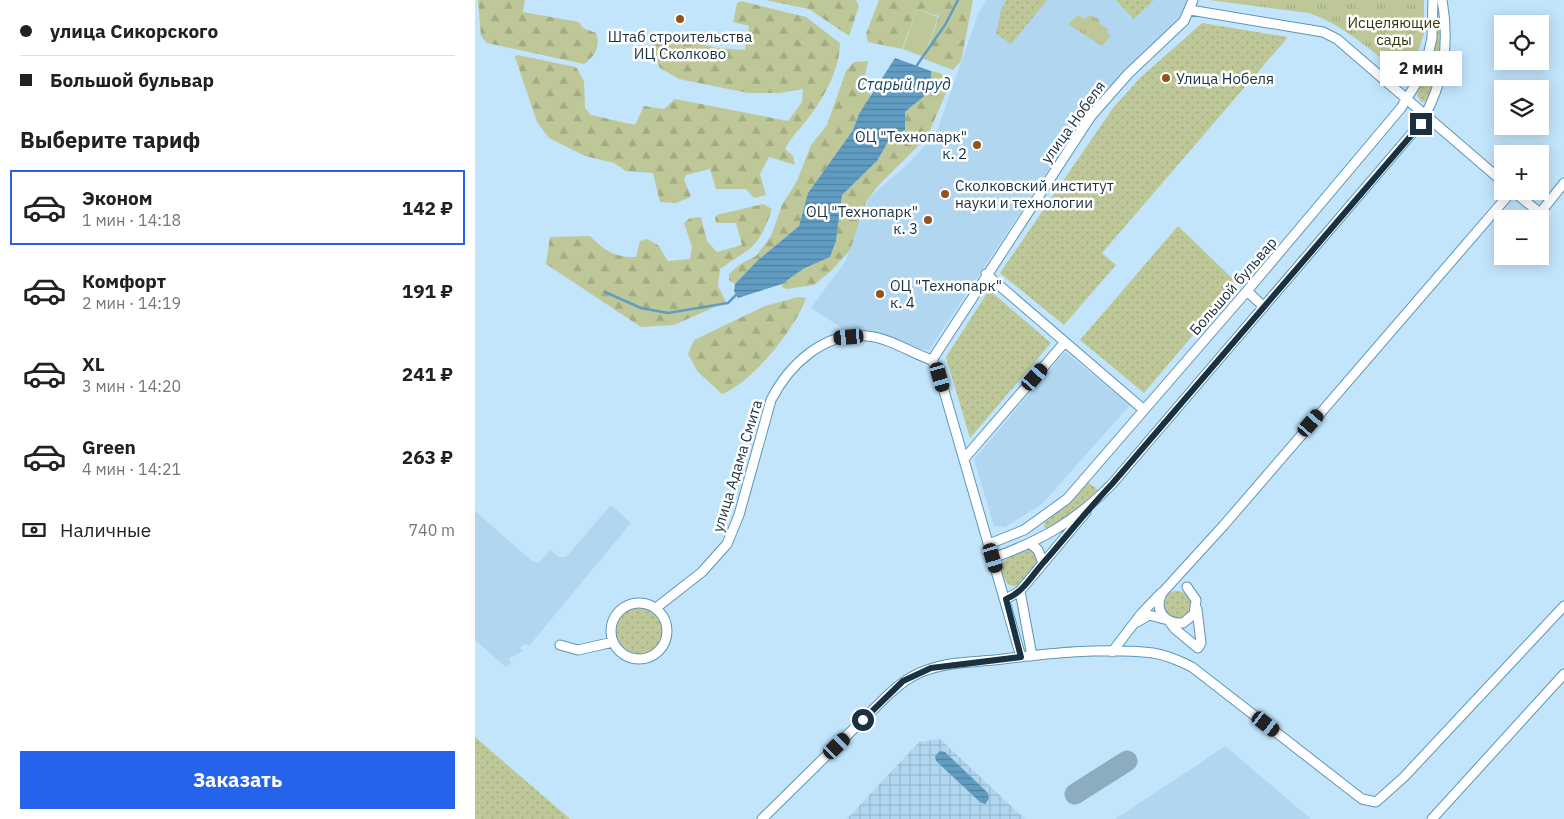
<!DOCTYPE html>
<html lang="ru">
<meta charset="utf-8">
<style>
:root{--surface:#fff;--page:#f6f6f6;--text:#202124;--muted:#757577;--line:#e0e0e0;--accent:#2563eb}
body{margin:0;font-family:"IBM Plex Sans",sans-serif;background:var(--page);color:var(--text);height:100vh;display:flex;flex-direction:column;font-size:19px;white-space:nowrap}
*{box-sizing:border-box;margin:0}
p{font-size:16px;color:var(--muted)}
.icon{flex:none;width:28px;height:28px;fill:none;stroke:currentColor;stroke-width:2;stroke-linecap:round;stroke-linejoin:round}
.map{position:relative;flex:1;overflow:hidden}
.drawer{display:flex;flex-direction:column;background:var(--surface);width:475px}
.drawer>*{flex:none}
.top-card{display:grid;align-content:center;height:110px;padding:0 20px;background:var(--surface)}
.fabs{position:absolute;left:1019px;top:15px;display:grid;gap:10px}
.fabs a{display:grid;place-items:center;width:55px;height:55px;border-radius:0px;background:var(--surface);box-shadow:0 2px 12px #0003;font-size:25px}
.end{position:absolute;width:22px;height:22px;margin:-11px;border:6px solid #193140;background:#fff;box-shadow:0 0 0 2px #fff}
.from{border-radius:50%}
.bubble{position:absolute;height:35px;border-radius:0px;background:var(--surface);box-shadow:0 2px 12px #0003;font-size:16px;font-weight:800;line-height:35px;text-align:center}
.car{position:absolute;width:15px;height:30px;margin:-15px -8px;border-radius:6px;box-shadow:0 0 4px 1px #0007;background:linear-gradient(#222 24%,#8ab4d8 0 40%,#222 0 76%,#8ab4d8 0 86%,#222 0)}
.top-card b{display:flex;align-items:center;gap:18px;height:48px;font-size:19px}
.top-card b+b{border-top:1px solid var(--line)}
.top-card i{width:12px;height:12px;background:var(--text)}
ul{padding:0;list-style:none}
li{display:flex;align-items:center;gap:15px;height:75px;margin:0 10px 8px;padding:0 10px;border:2px solid transparent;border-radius:0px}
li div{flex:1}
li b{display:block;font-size:19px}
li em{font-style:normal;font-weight:800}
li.on{border-color:var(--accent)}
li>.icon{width:45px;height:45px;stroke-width:1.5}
h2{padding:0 20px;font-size:22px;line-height:60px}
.pay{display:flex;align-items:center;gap:12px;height:55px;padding:0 20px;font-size:19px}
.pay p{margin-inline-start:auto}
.primary-button{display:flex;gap:10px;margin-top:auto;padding:10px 20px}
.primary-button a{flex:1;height:58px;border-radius:0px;background:var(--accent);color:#fff;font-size:20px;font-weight:800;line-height:58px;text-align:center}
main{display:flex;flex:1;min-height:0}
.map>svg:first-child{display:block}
</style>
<main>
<section class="drawer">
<div class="top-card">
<b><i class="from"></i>улица Сикорского</b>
<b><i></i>Большой бульвар</b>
</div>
<h2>Выберите тариф</h2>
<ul>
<li class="on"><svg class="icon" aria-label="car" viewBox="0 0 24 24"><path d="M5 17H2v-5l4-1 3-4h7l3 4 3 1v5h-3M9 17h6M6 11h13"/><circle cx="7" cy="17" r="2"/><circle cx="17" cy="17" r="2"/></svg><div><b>Эконом</b><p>1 мин · 14:18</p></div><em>142 ₽</em></li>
<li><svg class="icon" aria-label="car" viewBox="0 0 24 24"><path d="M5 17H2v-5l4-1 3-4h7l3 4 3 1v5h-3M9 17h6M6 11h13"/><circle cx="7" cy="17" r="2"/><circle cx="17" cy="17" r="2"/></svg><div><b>Комфорт</b><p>2 мин · 14:19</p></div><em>191 ₽</em></li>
<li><svg class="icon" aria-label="car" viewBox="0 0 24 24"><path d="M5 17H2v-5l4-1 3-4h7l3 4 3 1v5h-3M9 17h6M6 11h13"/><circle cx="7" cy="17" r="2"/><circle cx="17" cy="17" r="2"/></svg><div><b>XL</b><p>3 мин · 14:20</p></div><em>241 ₽</em></li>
<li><svg class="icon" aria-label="car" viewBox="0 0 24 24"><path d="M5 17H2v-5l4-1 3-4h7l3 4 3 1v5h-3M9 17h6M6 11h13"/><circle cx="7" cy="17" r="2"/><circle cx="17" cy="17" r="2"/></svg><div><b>Green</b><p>4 мин · 14:21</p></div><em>263 ₽</em></li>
</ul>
<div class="pay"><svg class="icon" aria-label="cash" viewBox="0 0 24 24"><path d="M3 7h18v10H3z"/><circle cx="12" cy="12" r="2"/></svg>Наличные<p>740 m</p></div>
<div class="primary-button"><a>Заказать</a></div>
</section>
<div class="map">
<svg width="1089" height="819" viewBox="0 0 1089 819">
<defs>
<pattern id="industrial-grid" width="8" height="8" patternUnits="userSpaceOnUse" patternTransform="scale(1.25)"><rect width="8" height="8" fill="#b0d6f0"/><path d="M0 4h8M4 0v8" fill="none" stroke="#97b8cf"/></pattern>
<pattern id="grass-dots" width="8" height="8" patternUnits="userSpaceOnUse" patternTransform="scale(1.25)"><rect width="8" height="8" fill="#bec797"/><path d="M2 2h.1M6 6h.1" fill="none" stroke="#a3ab83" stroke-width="1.8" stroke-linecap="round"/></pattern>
<pattern id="forest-firs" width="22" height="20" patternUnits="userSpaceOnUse" patternTransform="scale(1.25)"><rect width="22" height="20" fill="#bec797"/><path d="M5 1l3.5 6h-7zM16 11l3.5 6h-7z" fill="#a3ab83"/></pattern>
<pattern id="park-tufts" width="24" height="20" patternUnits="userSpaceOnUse" patternTransform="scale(1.25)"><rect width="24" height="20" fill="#bec797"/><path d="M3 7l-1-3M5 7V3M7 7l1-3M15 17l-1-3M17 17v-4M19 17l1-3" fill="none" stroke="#a3ab83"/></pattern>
<pattern id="water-rules" width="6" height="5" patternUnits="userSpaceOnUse" patternTransform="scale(1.25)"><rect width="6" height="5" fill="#619dc2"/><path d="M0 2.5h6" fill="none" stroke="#4f819f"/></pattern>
</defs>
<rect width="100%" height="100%" fill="#c2e5fc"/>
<path fill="#b0d6f0" d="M512 0H714L709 17 698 30 622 97 454 350 443 349 426 340 391 331 370 330 336 308 370 262 394 198 436 161 461 134 503 14Z
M590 352 655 405 567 504 530 527 519 526 499 459Z
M136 505 156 523 54 646 50 643 45 648 48 651 34 658 36 663 31 667 0 640V511L57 561 64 563 75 550 84 557H91Z
M750 746 836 819H640L724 764Z"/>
<path fill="url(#industrial-grid)" d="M465 739 550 819H372L444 742Z"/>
<path fill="url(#grass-dots)" d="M531 0H572L536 44 521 33 526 10Z
M641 0H679L659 19Z
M962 20C974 33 962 86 953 101L946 102 942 95 958 55Z
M727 23 813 37 627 253 641 265 589 325 525 273 638 108 665 78Z
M703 226 762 283 669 393 605 340Z
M514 290 576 343 495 438 471 357Z
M613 482 623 490 630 482 631 483 589 521 573 530 569 527 570 522 596 502Z
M555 549 559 550 563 560 562 564 543 587 534 585C515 560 535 557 555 549Z
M688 605a14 14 0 1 1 28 0a14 14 0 1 1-28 0Z
M140 630a24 24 0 1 1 48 0a24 24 0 1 1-48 0Z
M0 737 95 819H0Z"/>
<path fill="url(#forest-firs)" d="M3 0H50L48 12 104 22 108 28 121 33C126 46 120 56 109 64L12 43 6 36Z
M290 0H381L384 6 374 36 334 9Z
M404 0H498L486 61 478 70 449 59 464 16 442 9 427 49 393 42 391 34Z
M266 1 331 17 365 43C365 70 347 101 331 121 323 131 316 137 310 149L318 156 320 165 294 157 285 174 291 195 279 198 271 189H241L235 169 211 175 209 179 216 197 201 203 185 202 178 173 151 171 139 163 110 156 74 138 62 122 40 57 42 55 101 67 109 81 110 108 116 115 160 125 169 106 189 109 200 99 313 121 327 102 328 89 305 93H273L204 79 185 68 175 50 179 38 204 39 242 48 270 50 274 26 258 22 262 3Z
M393 61 388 87 397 96 384 114 378 130 333 193 324 226 282 261 260 284 254 280V274L264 265 281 256 296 236 307 205 322 181 336 145 352 125 371 71 379 62Z
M456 71 465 73 475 84 452 137 402 187 391 202 375 250 357 270 339 285 311 289 307 287V284L328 269 355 257 361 241 367 195 402 161 414 140 430 130V112C446 97 458 96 456 71Z
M288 204 297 209C283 250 277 246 245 269L243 286 251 302 199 325 166 327 71 264 75 237 115 236C129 250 140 258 161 257L165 241 172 239 183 245 193 261 215 259 217 247 209 223 215 218 226 217 232 241 242 252 267 245 261 223H241L240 218 242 215Z
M323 297 331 298C321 328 277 383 247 394L223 372 213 354 219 340 290 306Z"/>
<path fill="url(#park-tufts)" d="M734 0H949V34L933 80C901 55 873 27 834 13Z
M603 15 610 19 615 15 624 19 625 24 633 29 631 32 636 36 627 46 593 24Z"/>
<path fill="#bec797" d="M442 9 463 17 449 57 428 49Z"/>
<path fill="url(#water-rules)" d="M420 58 456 71C458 96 446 97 430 112V130L414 140 402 161 367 195 361 241 355 257 328 269 307 284 263 298 259 291 260 284 282 261 324 226 333 193 378 130 384 114Z
M465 751 470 752 513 793 514 799 510 804 505 802 461 761 460 756Z"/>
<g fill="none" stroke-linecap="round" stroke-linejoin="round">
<path stroke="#619dc2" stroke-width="2.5" d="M440 68 470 25 483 0
M130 292 166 308 193 313 253 303 264 292"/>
<path stroke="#8cacc0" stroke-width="21" d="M600 794 652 761"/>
<g stroke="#5c96ba" stroke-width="11">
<path id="minor" d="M715 10 848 32 862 39 1028 182
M1038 191 1065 213 1089 183
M511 274 669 410
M772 291 789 307
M457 360 616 116 653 74 709 21 718 0
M457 360 465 377 546 657
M489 459 590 342
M514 544 549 530 592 499 772 291 926 108 950 69 957 38 958 0
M556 544 563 550 568 563
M518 558C567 540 601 521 637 484L945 124C969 85 975 45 967 0
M712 587 721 600 719 614 708 623C689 624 679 610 687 593L749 525 1037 191
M545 591 557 656
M531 599 545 591 611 512
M136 631a28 28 0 1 1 56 0a28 28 0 1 1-56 0Z
M181 608 227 572 252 544 264 515 296 400C314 365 349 331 392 336 415 338 436 353 457 360
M694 621 700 629 723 648 726 643 722 609
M662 622 674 615 689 619
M85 645 103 650 138 642
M637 652 666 614 686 593
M287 819 413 695C426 683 438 674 455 669 475 662 498 662 519 660 570 654 626 647 678 653 692 655 705 661 717 667L887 799 901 802 929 777 1089 606
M957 819 1089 674"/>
</g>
<use href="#minor" stroke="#fff" stroke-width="9"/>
</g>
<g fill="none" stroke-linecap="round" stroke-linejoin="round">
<path stroke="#193140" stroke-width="6" d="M388 720 428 681 456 668 546 657 531 599C548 593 557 575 569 562 592 536 613 509 637 484L946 124"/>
</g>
<g fill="#93531c" stroke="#fff" stroke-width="2">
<circle cx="205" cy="19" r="5"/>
<circle cx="691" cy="78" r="5"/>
<circle cx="502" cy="145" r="5"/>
<circle cx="470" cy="194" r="5"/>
<circle cx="453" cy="220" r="5"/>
<circle cx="405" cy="294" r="5"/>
</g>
<g text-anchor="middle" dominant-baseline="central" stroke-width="5" stroke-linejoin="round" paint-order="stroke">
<g font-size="15" fill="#303706" stroke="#fff">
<text x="919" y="22">Исцеляющие<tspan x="919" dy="17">сады</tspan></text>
</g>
<g font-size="15" fill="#193140" stroke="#fff" text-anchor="start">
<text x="205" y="36" text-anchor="middle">Штаб строительства<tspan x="205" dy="17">ИЦ Сколково</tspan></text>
<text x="701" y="78">Улица Нобеля</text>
<text x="492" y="136" text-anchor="end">ОЦ "Технопарк"<tspan x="492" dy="17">к. 2</tspan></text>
<text x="480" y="185">Сколковский институт<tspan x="480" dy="17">науки и технологии</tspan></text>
<text x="443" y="211" text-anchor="end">ОЦ "Технопарк"<tspan x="443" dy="17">к. 3</tspan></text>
<text x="415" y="285">ОЦ "Технопарк"<tspan x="415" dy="17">к. 4</tspan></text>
</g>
<g font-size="15" fill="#193140" stroke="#fff">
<text transform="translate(598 122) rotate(-54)">улица Нобеля</text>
<text transform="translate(758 286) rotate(-49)">Большой бульвар</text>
<text transform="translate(262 466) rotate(-73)">улица Адама Смита</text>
</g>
<g font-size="16" font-style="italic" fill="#184862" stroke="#fff">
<text x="429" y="84">Старый пруд</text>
</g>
</g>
</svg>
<div class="fabs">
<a><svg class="icon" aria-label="locate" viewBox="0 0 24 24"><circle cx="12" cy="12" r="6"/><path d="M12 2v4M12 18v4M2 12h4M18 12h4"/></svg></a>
<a><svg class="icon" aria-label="layers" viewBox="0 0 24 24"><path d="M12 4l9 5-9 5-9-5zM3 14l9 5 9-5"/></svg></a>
<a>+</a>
<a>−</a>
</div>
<i class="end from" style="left:388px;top:720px"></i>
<i class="end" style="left:946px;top:124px"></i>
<div class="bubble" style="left:905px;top:51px;width:82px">2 мин</div>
<i class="car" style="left:374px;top:337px;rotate:265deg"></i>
<i class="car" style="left:465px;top:377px;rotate:164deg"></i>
<i class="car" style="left:560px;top:377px;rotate:41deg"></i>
<i class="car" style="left:836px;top:423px;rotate:41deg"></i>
<i class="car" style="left:518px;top:558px;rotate:163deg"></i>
<i class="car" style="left:791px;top:724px;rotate:128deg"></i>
<i class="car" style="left:362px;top:746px;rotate:46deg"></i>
</div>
</main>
